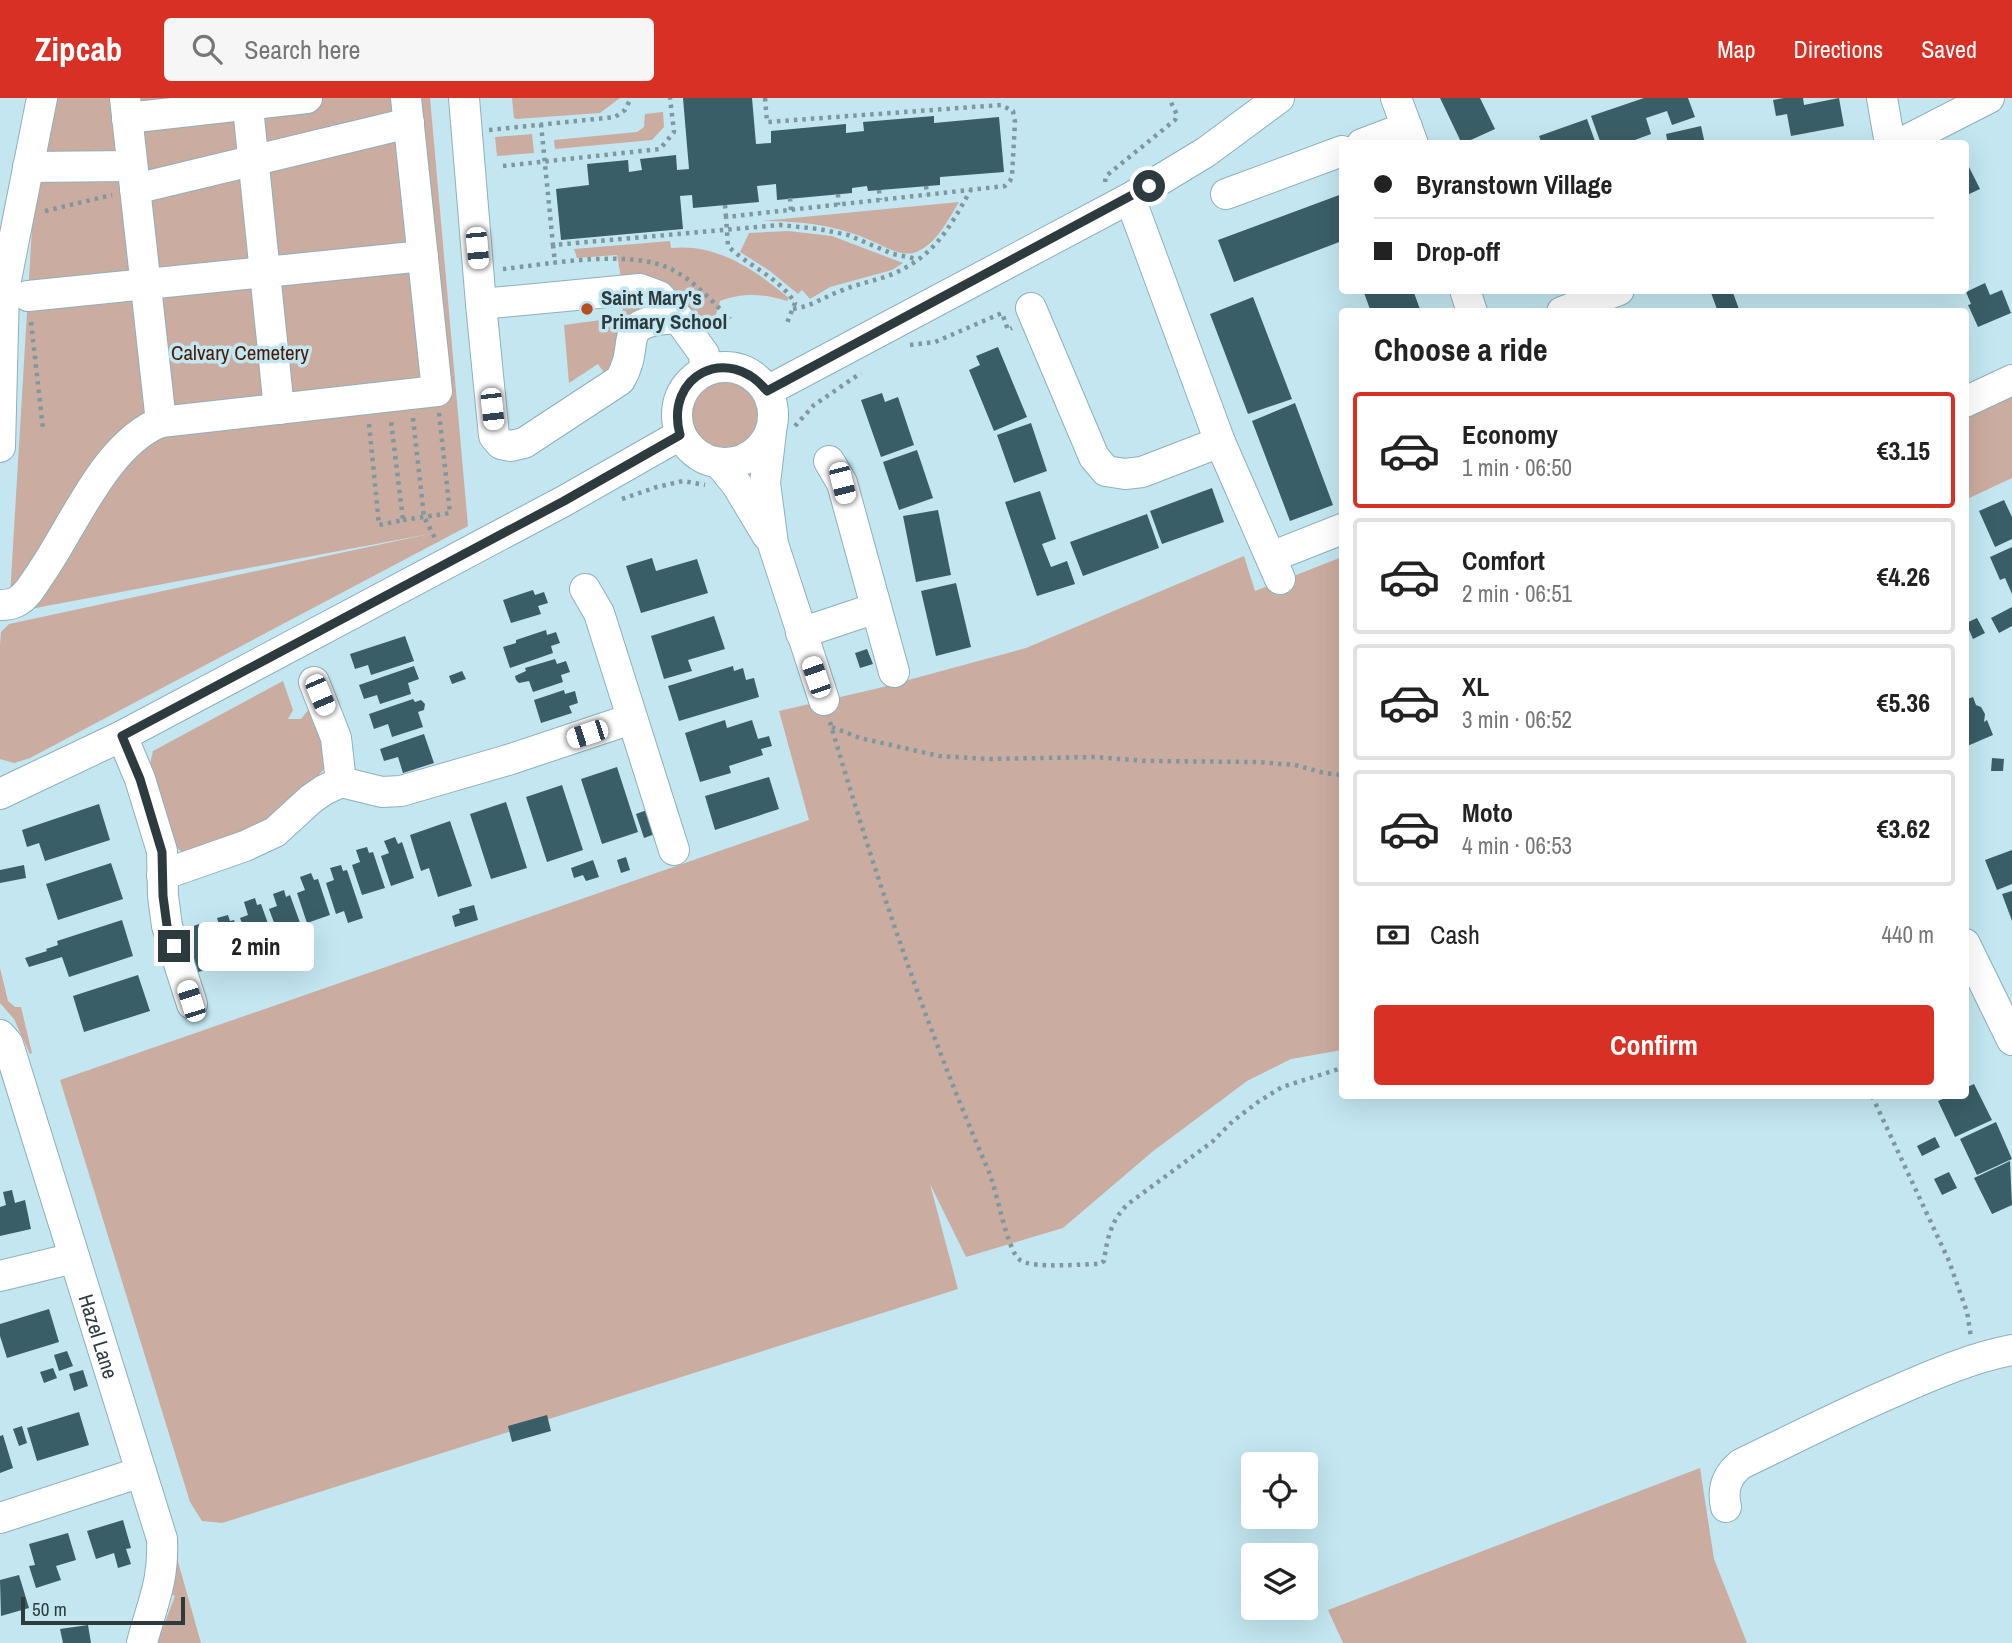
<!DOCTYPE html>
<meta charset="utf-8">
<style>
:root{--surface:#fff;--page:#f6f6f6;--text:#222;--muted:#767676;--line:#e0e0e0;--accent:#d93025}
body{margin:0;font-family:"Archivo Narrow",sans-serif;background:var(--page);color:var(--text);height:100vh;display:flex;flex-direction:column;font-size:26px;white-space:nowrap}
*{box-sizing:border-box;margin:0}
p{font-size:23px;color:var(--muted)}
.icon{flex:none;width:38px;height:38px;fill:none;stroke:currentColor;stroke-width:2;stroke-linecap:round;stroke-linejoin:round}
.map{position:relative;flex:1;overflow:hidden}
.side{position:absolute;left:1339px;top:210px;width:630px;height:791px;display:flex;flex-direction:column;background:var(--surface);border-radius:7px;box-shadow:0 7px 28px #0002}
.side>*{flex:none}
.top-card{position:absolute;left:1339px;top:42px;width:630px;height:154px;border-radius:7px;box-shadow:0 7px 28px #0002;display:grid;align-content:center;height:154px;padding:0 35px;background:var(--surface)}
.tools{position:absolute;left:1241px;top:1354px;display:grid;gap:14px}
.tools a{display:grid;place-items:center;width:77px;height:77px;border-radius:7px;background:var(--surface);box-shadow:0 7px 28px #0002;font-size:35px}
.scale{position:absolute;left:21px;bottom:18px;width:164px;box-sizing:border-box;padding-left:7px;border:4px solid #2d3b3f;border-top:0;font-size:19px;line-height:24px;white-space:nowrap;color:#2d3b3f;-webkit-text-stroke:5px #c3e6f0;paint-order:stroke}
.end{position:absolute;width:32px;height:32px;margin:-16px;border:9px solid #2d3b3f;background:#fff;box-shadow:0 0 0 4px #fff}
.from{border-radius:50%}
.bubble{position:absolute;height:49px;border-radius:7px;background:var(--surface);box-shadow:0 7px 28px #0002;font-size:23px;font-weight:700;line-height:49px;text-align:center}
.car{position:absolute;width:21px;height:42px;margin:-21px -10px;border-radius:9px;box-shadow:0 0 5px 2px #0007;background:linear-gradient(#fff 24%,#345 0 40%,#fff 0 76%,#345 0 86%,#fff 0)}
.top-card b{display:flex;align-items:center;gap:24px;height:66px;font-size:26px}
.top-card b+b{border-top:2px solid var(--line)}
.top-card i{width:18px;height:18px;background:var(--text)}
ul{padding:0;list-style:none}
li{display:flex;align-items:center;gap:21px;height:116px;margin:0 14px 10px;padding:0 21px;border:4px solid var(--line);border-radius:7px}
li div{flex:1}
li b{display:block;font-size:26px}
li em{font-style:normal;font-weight:700}
li.current{border-color:var(--accent)}
li>.icon{width:63px;height:63px;stroke-width:1.5}
h2{padding:0 35px;font-size:32px;line-height:84px}
.pay{display:flex;align-items:center;gap:18px;height:77px;padding:0 35px;font-size:26px}
.pay p{margin-inline-start:auto}
.cta{display:flex;gap:14px;margin-top:auto;padding:14px 35px}
.cta a{flex:1;height:80px;border-radius:7px;background:var(--accent);color:#fff;font-size:28px;font-weight:700;line-height:80px;text-align:center}
header{display:flex;align-items:center;gap:42px;box-sizing:border-box;height:98px;padding:0 35px;background:var(--accent);color:#fff}
header strong{font-size:33px}
nav{display:flex;gap:38px;margin-inline-start:auto;font-size:24px}
.search{width:490px;height:63px;background:var(--page);display:flex;align-items:center;gap:18px;box-sizing:border-box;padding:0 24px;border-radius:7px;color:var(--muted);font-size:26px}
.map>svg:first-child{display:block}
</style>
<header>
<strong>Zipcab</strong>
<div class="search"><svg class="icon" aria-label="search" viewBox="0 0 24 24"><circle cx="10" cy="10" r="6"/><path d="M15 15l6 6"/></svg>Search here</div>
<nav><a>Map</a><a>Directions</a><a>Saved</a></nav>
</header>
<div class="map">
<svg width="2012" height="1545" viewBox="0 0 2012 1545">
<rect width="100%" height="100%" fill="#c3e6f0"/>
<path fill="#cbaca0" d="M55 0H430L468 428 30 660 14 665 0 661V547L1 534 9 526 429 436 9 515 32 130Z
M512 0H620L600 15 517 21 514 20Z
M663 14 664 29 652 42 555 51 554 42 637 34 644 29 645 16Z
M532 36 534 55 497 58 495 39Z
M959 104C948 122 935 149 913 155 900 158 884 148 872 143 837 127 801 123 762 123Z
M788 133 832 138 903 165 892 172 830 189 810 201 802 192 798 196 770 173 740 154 749 135Z
M670 143 671 150C717 145 755 172 789 200L787 203C763 196 744 194 720 203 717 213 715 226 704 229L621 180 617 157 577 160 574 151Z
M622 203 650 207 617 265 607 279 598 266 569 285 564 227 623 219Z
M689 314a36 36 0 1 1 72 0a36 36 0 1 1-72 0Z
M2012 293V380L1965 402V315Z
M1244 458 1255 493 1342 459V952L1291 961 1247 983 1152 1054 1063 1130 966 1159 930 1086 958 1191 222 1425 202 1423 190 1404 60 982 809 722 779 613 875 591 1026 550Z
M283 583 293 612 288 621H301L309 611 319 620 327 668 281 718 184 756 175 748 150 666 153 653Z
M0 870 8 903 15 909H21L32 955 30 956 14 921 0 905Z
M1700 1370 1714 1461 1747 1545H1343L1328 1512Z
M173 1446 201 1545H157L175 1498 169 1495Z"/>
<path fill="#3a5e67" d="M683 0H752L756 46 771 45V33L846 26V35L864 33 863 24 934 18V25L999 19 1004 74 940 79V87L868 93 867 88 852 90V95L777 102 776 86 757 88 759 104 693 110 692 97 680 98 683 131 561 142 556 91 589 87 587 66 628 62 629 74 642 72 640 61 676 57 677 72 689 71Z
M1440 0H1480L1495 31 1462 46Z
M1644 0H1688L1695 19 1672 27 1667 13 1646 20 1651 36 1624 46H1601L1591 18Z
M1784 0H1803L1804 7 1839 0 1844 28 1791 38 1787 16 1776 18 1773 2Z
M1587 21 1596 46H1542L1539 38Z
M1701 28 1705 46H1668L1666 36Z
M1965 61 1980 91 1965 98Z
M1342 96V143L1234 184 1218 142Z
M1985 185 1990 197 2002 192 2011 215 1978 229 1968 207 1971 206 1966 194Z
M1363 192H1413L1421 214H1371Z
M1710 192H1732L1740 214H1718Z
M1253 199 1292 301 1248 316 1210 216Z
M998 249 1027 319 994 333 969 272 980 267 976 258Z
M882 295 885 304 898 299 914 347 881 359 861 302Z
M1295 305 1333 407 1290 423 1252 323Z
M1031 325 1047 373 1014 385 997 337Z
M917 352 933 400 899 412 883 364Z
M1212 390 1224 424 1162 446 1150 413Z
M1040 393 1056 441 1042 446 1051 469 1067 463 1075 486 1037 498 1005 404Z
M2004 402 2012 419V441L1995 449 1979 413Z
M938 412 951 477 916 484 903 418Z
M1147 416 1159 450 1083 478 1070 444Z
M2012 449V496L2005 480 2000 482 1990 459Z
M652 460 656 473 697 461 708 495 641 515 626 468Z
M956 485 971 549 936 558 921 493Z
M533 492 535 497 544 494 548 505 538 508 541 516 511 525 503 502Z
M2012 509V528L1999 535 1991 520Z
M714 518 725 551 688 562 692 573 664 581 651 538Z
M1977 520 1985 535 1973 541 1966 525Z
M546 532 547 537 556 534 560 545 551 548 553 555 510 570 503 549 516 545V542Z
M405 538 414 563 371 577 368 567 355 571 350 556Z
M867 551 873 566 860 570 855 555Z
M555 561 557 566 566 563 570 574 561 577 563 584 533 594 529 583 519 585 516 582 515 578 526 573 525 570Z
M414 568 419 581 408 585 411 596 380 606 377 597 364 601 359 587Z
M733 568 734 573 743 570 746 582 754 580 759 599 679 623 668 588Z
M462 573 466 581 452 586 449 578Z
M564 592 565 596 575 593 578 605 569 608 572 615 541 625 534 602Z
M1973 599 1976 607 1981 609 1985 616 1984 624 1987 622 1993 637 1965 649V602Z
M413 601 415 604 421 602 425 606 424 612 418 614 423 629 392 639 388 626 374 631 369 616Z
M725 622 727 630 752 622 758 641 769 638 772 648 761 651 763 657 729 668 731 675 700 684 685 635Z
M424 636 434 665 403 675 398 659 384 663 380 651Z
M1992 660 2004 661 2003 673H1991Z
M617 669 638 734 602 746 581 681Z
M769 679 779 711 715 732 705 698Z
M562 687 583 752 547 764 526 699Z
M506 704 527 770 491 781 470 716Z
M99 706 110 742 45 763 39 745 27 749 22 732Z
M647 712 655 736 644 740 636 716Z
M450 723 472 788 438 799 429 770 421 773 410 737Z
M395 739 398 746 402 744 414 780 391 788 381 758 389 755 384 743Z
M367 749 369 755 373 754 385 790 362 797 352 767 360 764 356 752Z
M2012 752V786L1997 792 1985 762Z
M626 759 630 772 621 775 617 762Z
M593 762 599 779 586 783 583 777 574 780 571 770Z
M111 765 123 801 58 822 46 786Z
M24 767 26 780 0 785V772Z
M341 767 343 773 347 772 363 820 348 825 344 813 336 816 326 785 334 782 330 770Z
M311 775 314 782 318 781 330 817 307 825 297 795 305 792 300 779Z
M284 792 286 799 290 797 303 833 280 841 269 811 277 808 273 796Z
M2012 793V823L2002 796Z
M255 800 257 807 261 806 274 842 270 843 273 851 278 849 281 858 261 865 258 856 261 855 258 847 251 850 240 820 248 817 244 804Z
M474 807 478 822 455 829 452 818 460 815 459 811Z
M228 817 230 823 234 822 246 858 223 866 213 836 221 833 217 820Z
M122 822 133 858 69 879 62 859 29 869 25 860 47 853 46 851 58 847 57 843Z
M199 826 201 833 205 832 218 868 195 875 184 845 192 842 188 830Z
M138 877 150 913 84 934 73 898Z
M1974 986 1992 1022 1955 1039 1938 1003 1950 998H1965V990Z
M1996 1024 2012 1061 1977 1077 1960 1041Z
M1935 1039 1940 1049 1922 1058 1917 1048Z
M2010 1063 2012 1107 1992 1116 1974 1080Z
M1949 1074 1957 1090 1942 1097 1934 1081Z
M12 1092 15 1105 25 1102 31 1131 0 1138V1109L6 1107 3 1094Z
M49 1211 59 1244 7 1260 0 1238V1226Z
M67 1253 73 1268 59 1273 54 1257Z
M53 1270 57 1280 44 1285 40 1274Z
M83 1272 88 1288 74 1293 69 1276Z
M79 1314 89 1347 37 1363 27 1330Z
M547 1317 551 1333 512 1344 508 1328Z
M22 1328 27 1345 19 1348 13 1331Z
M3 1337 13 1370 0 1375V1338Z
M123 1422 131 1450 126 1451 131 1466 118 1470 114 1455 96 1461 87 1433Z
M68 1435 76 1462 56 1468 61 1482 36 1490 29 1468 35 1467 29 1446Z
M19 1477 29 1510 1 1518 0 1482Z
M88 1527 91 1545H63L60 1531Z"/>
<g fill="none" stroke-linecap="round" stroke-linejoin="round">
<g stroke="#8eb0b9" stroke-width="32">
<g id="minor">
<path d="M125 0 161 324 437 293 406 0"/>
<path d="M247 0 279 311"/>
<path d="M464 0 481 206 640 191 659 198 678 220"/>
<path d="M1396 0 1413 46"/>
<path d="M1882 0 1890 46"/>
<path d="M127 20 307 0"/>
<path d="M1362 46 1407 29"/>
<path d="M1899 46 1989 0"/>
<path d="M28 69 132 68"/>
<path d="M135 91 409 25"/>
<path d="M1226 96 1342 53"/>
<path d="M1130 100 1220 344 1280 481"/>
<path d="M1465 192 1472 214"/>
<path d="M28 198 423 158"/>
<path d="M481 206 494 338 501 346 511 348 524 345 620 282C643 243 611 224 678 220L704 256 705 273"/>
<path d="M1031 210 1094 359 1106 373 1125 376 1142 374 1220 344"/>
<path d="M1562 214 1619 192"/>
<circle cx="725" cy="317" r="48"/>
<path d="M767 293 1130 100 1206 54 1279 0"/>
<path d="M1965 304 2012 282"/>
<path d="M771 334 765 385 773 446 824 602"/>
<path d="M0 349 4 192 42 0"/>
<path d="M829 363 842 385 894 574"/>
<path d="M720 366 737 387 767 437"/>
<path d="M1271 459 1342 431"/>
<path d="M585 491 599 515 674 752"/>
<path d="M0 507C5 507 12 506 16 504 27 499 34 485 41 475 73 429 106 345 161 324"/>
<path d="M801 535 876 510"/>
<path d="M314 584 336 640 341 684"/>
<path d="M122 638 140 681 162 753 163 798 167 828 192 906"/>
<path d="M0 696 122 638 564 403 680 337"/>
<path d="M162 777 245 748 275 734 311 701 324 692 341 684 382 694 401 693 508 662 631 621"/>
<path d="M1965 846 2012 942"/>
<path id="s1" d="M0 937 8 946 162 1441C164 1485 152 1505 142 1545"/>
<path d="M0 1178 74 1160"/>
<path d="M1726 1409C1722 1391 1726 1378 1741 1366 1791 1342 1840 1317 1891 1295 1930 1278 1970 1260 2012 1252"/>
<path d="M0 1420 141 1374"/>
</g>
</g>
<path stroke="#7f989f" stroke-width="4.5" stroke-dasharray="3.5 5" stroke-linecap="butt" d="M765 0 767 24 1001 7 1013 13 1015 24 1012 78 1010 83 1005 88 726 119 728 148C749 169 779 179 795 205L787 225
M541 26 553 147 780 127 819 131 848 137 893 156 917 161
M489 32 615 19 625 12 631 0
M503 68 660 51 674 34 670 0
M1105 84 1106 78 1175 22 1177 17 1169 0
M926 88 927 97
M879 92 880 102
M838 96V107
M790 100 791 112
M725 107 726 119
M45 113 112 97
M553 147 555 165
M503 171C550 166 631 150 673 172 695 184 712 203 730 221
M793 211C813 208 825 198 843 192 860 185 879 182 895 175 935 157 950 129 970 93
M31 224 43 331
M910 247 935 244 1002 215 1008 232 1012 230
M413 320 424 419 437 444
M369 326 379 427 403 422 391 323
M795 328 814 307 861 275
M622 401 657 389 683 383 705 387
M403 422 450 415 439 315
M830 624C875 777 925 927 989 1074 997 1093 1007 1153 1020 1162 1033 1171 1082 1166 1099 1166L1104 1163C1107 1141 1111 1122 1128 1106L1212 1044 1233 1023 1258 1004 1282 989 1342 970
M832 629 860 640 939 658 990 661 1095 659 1146 663 1257 664 1295 667 1324 675 1342 677
M1872 998 1949 1163 1967 1214 1971 1239"/>
<use href="#minor" stroke="#fff" stroke-width="30"/>
</g>
<g fill="none" stroke-linecap="round" stroke-linejoin="round">
<path stroke="#2d3b3f" stroke-width="9" d="M174 848 167 828 163 798 162 754 140 681 122 638 564 403 680 337C664 277 728 245 767 293L1149 88"/>
</g>
<circle fill="#b75125" stroke="#c3e6f0" stroke-width="2.5" cx="587" cy="211" r="7"/>
<g text-anchor="middle" dominant-baseline="central" stroke-width="7" stroke-linejoin="round" paint-order="stroke">
<g font-size="21" font-weight="bold" fill="#2d3b3f" stroke="#c3e6f0" text-anchor="start">
<text x="601" y="199">Saint Mary's<tspan x="601" dy="24">Primary School</tspan></text>
</g>
<g font-size="21" fill="#471b08" stroke="#c3e6f0">
<text x="240" y="254">Calvary Cemetery</text>
</g>
<g font-size="21" fill="#2d3b3f" stroke="#c3e6f0">
<text stroke="none"><textPath href="#s1" startOffset="318">Hazel Lane</textPath></text>
</g>
</g>
</svg>
<div class="tools">
<a><svg class="icon" aria-label="locate" viewBox="0 0 24 24"><circle cx="12" cy="12" r="6"/><path d="M12 2v4M12 18v4M2 12h4M18 12h4"/></svg></a>
<a><svg class="icon" aria-label="layers" viewBox="0 0 24 24"><path d="M12 4l9 5-9 5-9-5zM3 14l9 5 9-5"/></svg></a>
</div>
<div class="scale">50 m</div>
<i class="end from" style="left:1149px;top:88px"></i>
<i class="end" style="left:174px;top:848px"></i>
<div class="bubble" style="left:198px;top:824px;width:116px">2 min</div>
<i class="car" style="left:477px;top:150px;rotate:175deg"></i>
<i class="car" style="left:492px;top:311px;rotate:174deg"></i>
<i class="car" style="left:842px;top:385px;rotate:166deg"></i>
<i class="car" style="left:816px;top:579px;rotate:341deg"></i>
<i class="car" style="left:320px;top:597px;rotate:157deg"></i>
<i class="car" style="left:587px;top:636px;rotate:252deg"></i>
<i class="car" style="left:191px;top:903px;rotate:342deg"></i>
<div class="top-card">
<b><i class="from"></i>Byranstown Village</b>
<b><i></i>Drop-off</b>
</div>
<section class="side">
<h2>Choose a ride</h2>
<ul>
<li class="current"><svg class="icon" aria-label="car" viewBox="0 0 24 24"><path d="M5 17H2v-5l4-1 3-4h7l3 4 3 1v5h-3M9 17h6M6 11h13"/><circle cx="7" cy="17" r="2"/><circle cx="17" cy="17" r="2"/></svg><div><b>Economy</b><p>1 min · 06:50</p></div><em>€3.15</em></li>
<li><svg class="icon" aria-label="car" viewBox="0 0 24 24"><path d="M5 17H2v-5l4-1 3-4h7l3 4 3 1v5h-3M9 17h6M6 11h13"/><circle cx="7" cy="17" r="2"/><circle cx="17" cy="17" r="2"/></svg><div><b>Comfort</b><p>2 min · 06:51</p></div><em>€4.26</em></li>
<li><svg class="icon" aria-label="car" viewBox="0 0 24 24"><path d="M5 17H2v-5l4-1 3-4h7l3 4 3 1v5h-3M9 17h6M6 11h13"/><circle cx="7" cy="17" r="2"/><circle cx="17" cy="17" r="2"/></svg><div><b>XL</b><p>3 min · 06:52</p></div><em>€5.36</em></li>
<li><svg class="icon" aria-label="car" viewBox="0 0 24 24"><path d="M5 17H2v-5l4-1 3-4h7l3 4 3 1v5h-3M9 17h6M6 11h13"/><circle cx="7" cy="17" r="2"/><circle cx="17" cy="17" r="2"/></svg><div><b>Moto</b><p>4 min · 06:53</p></div><em>€3.62</em></li>
</ul>
<div class="pay"><svg class="icon" aria-label="cash" viewBox="0 0 24 24"><path d="M3 7h18v10H3z"/><circle cx="12" cy="12" r="2"/></svg>Cash<p>440 m</p></div>
<div class="cta"><a>Confirm</a></div>
</section>
</div>
